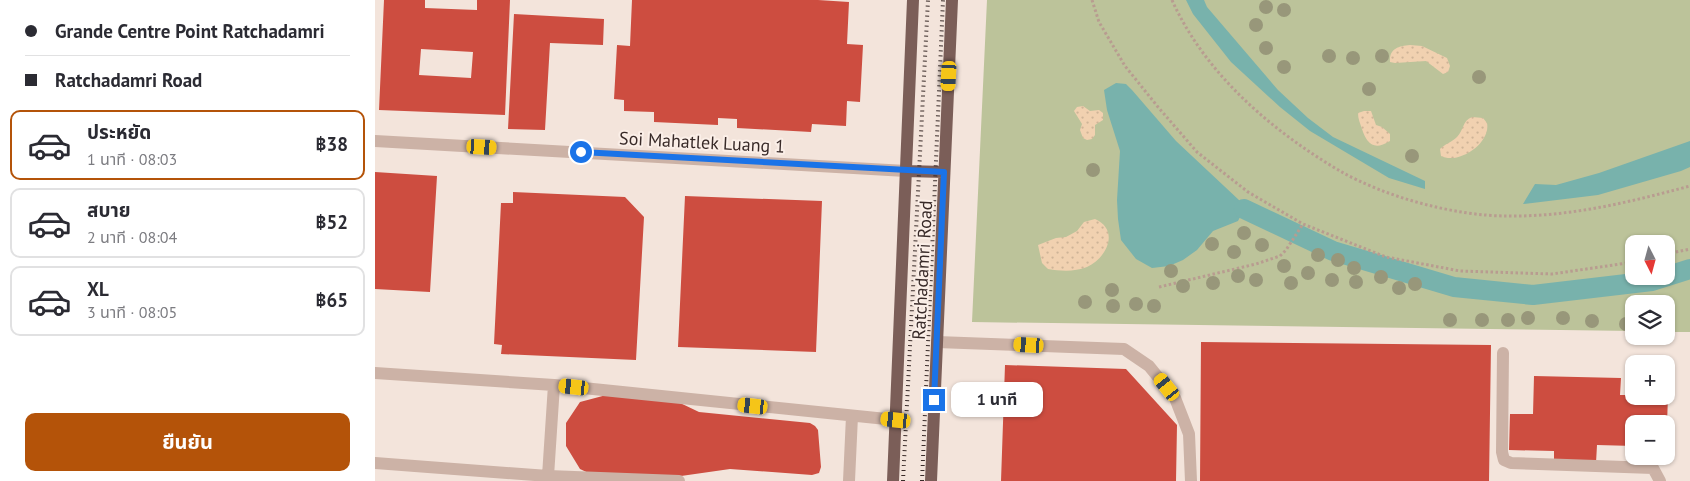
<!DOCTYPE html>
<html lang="th">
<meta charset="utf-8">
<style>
:root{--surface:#fff;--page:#f2f2f3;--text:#2b2b33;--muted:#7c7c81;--line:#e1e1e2;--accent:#b45309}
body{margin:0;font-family:"PT Sans","Noto Sans Thai",sans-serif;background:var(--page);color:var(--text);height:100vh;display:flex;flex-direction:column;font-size:19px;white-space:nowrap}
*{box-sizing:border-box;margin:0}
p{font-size:16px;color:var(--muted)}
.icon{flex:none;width:28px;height:28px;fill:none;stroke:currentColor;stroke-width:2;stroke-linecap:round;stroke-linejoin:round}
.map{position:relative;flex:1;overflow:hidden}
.sheet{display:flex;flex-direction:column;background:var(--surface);width:375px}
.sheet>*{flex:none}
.guide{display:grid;align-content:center;height:110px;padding:0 25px;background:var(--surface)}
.needle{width:32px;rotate:174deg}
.buttons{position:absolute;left:1250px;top:235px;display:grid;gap:10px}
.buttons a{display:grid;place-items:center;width:50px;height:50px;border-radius:10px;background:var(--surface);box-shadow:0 1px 4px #0004;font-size:25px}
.end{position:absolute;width:22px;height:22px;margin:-11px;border:6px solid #1a73e8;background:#fff;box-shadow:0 0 0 2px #fff}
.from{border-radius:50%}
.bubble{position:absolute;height:35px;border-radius:10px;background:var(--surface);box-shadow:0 1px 4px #0004;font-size:16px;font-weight:700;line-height:35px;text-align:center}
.car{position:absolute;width:15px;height:30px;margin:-15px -8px;border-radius:6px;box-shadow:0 0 4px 1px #0007;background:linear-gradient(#f5c518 24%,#345 0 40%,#f5c518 0 76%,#345 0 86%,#f5c518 0)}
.guide b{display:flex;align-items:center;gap:18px;height:48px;font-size:19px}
.guide b+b{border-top:1px solid var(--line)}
.guide i{width:12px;height:12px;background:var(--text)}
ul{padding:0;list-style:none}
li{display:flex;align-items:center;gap:15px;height:70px;margin:0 10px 8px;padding:0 15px;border:2px solid var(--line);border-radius:10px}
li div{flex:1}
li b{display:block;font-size:19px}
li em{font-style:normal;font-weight:700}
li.active{border-color:var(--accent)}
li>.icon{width:45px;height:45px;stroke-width:1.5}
.primary-button{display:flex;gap:10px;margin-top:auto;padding:10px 25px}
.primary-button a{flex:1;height:58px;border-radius:10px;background:var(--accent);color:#fff;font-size:20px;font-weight:700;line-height:58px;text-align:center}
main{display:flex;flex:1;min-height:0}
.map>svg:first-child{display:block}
</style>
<main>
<section class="sheet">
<div class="guide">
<b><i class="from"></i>Grande Centre Point Ratchadamri</b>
<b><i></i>Ratchadamri Road</b>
</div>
<ul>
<li class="active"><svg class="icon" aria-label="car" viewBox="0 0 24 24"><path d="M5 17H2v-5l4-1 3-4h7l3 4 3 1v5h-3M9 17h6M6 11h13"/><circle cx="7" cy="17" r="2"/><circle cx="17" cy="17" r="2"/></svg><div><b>ประหยัด</b><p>1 นาที · 08:03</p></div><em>฿38</em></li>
<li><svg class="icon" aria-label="car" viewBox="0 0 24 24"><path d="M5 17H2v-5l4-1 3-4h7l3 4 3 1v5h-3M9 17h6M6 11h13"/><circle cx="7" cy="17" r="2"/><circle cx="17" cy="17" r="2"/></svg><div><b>สบาย</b><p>2 นาที · 08:04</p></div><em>฿52</em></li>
<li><svg class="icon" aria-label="car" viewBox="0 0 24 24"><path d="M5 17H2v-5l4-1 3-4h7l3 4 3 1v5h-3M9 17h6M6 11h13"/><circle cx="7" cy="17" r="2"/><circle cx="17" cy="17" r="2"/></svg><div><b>XL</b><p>3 นาที · 08:05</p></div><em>฿65</em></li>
</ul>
<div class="primary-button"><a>ยืนยัน</a></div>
</section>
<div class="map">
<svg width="1315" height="481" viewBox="0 0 1315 481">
<defs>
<pattern id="sand-dots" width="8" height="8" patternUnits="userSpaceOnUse" patternTransform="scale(1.25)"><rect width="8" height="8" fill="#f1d1b0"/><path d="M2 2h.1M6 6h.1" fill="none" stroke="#cfb497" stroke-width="1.8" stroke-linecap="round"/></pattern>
</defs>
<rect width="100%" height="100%" fill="#f3e4db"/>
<path fill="#bcc39a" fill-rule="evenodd" d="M612 0H1315V332H1291V304H1259V331L597 322ZM1259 244H1291V276H1259Z"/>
<path fill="url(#sand-dots)" d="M1035 45 1047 46 1072 58 1075 66 1073 72 1068 74 1051 61 1020 63 1015 62C1014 49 1023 46 1035 45Z
M708 106 715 111 724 110 728 113V120L720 125V135L717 139 712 140 708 138 705 130 707 124 699 111 702 107Z
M989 111H996L1001 125 1007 127 1015 134V141C999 151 992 144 987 129 985 123 983 119 983 113Z
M1097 117 1108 118 1112 123C1116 143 1084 165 1066 156L1065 149C1070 144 1077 142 1082 137 1089 130 1087 121 1097 117Z
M720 219C745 230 732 258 712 267 699 272 686 271 673 269L667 263 663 245 681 238 691 237 702 231 709 222Z"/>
<path fill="#78b2ac" d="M811 0H829L832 7 903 90 933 118 958 137 1050 181V189L1014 178 935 131 905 107 856 62 818 14Z
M741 83 751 84 757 90 801 141 865 201 869 209 863 221 838 231 822 250 808 260 794 266 777 268 761 259 746 240 743 219 742 200 745 151 732 110 729 90Z
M1315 141V167L1306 171 1223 195 1148 204 1160 184 1181 185 1224 173Z"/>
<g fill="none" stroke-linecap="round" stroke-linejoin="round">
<path stroke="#78b2ac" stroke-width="20" d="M869 209 958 251 1079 287 1158 295 1277 281 1315 269"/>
</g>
<path fill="#cd4d40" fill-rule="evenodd" d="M9 0H50V8L102 10V0H135L130 115 4 110ZM46 49 98 52 96 78 44 75Z
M257 0H443L474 2 472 44 488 45 485 102 472 101 471 126 437 124 436 132 362 128V119L343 118V125L279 122V112L249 111V100L239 99 242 45 255 46Z
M139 14 229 19 228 45 175 43 170 130 133 129Z
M0 172 62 176 55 292 0 289Z
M138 192 250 197 269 217 261 360 126 354 127 345 119 344 126 203H138Z
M310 196 447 201 441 352 303 347Z
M826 342 1116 345 1114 481H825Z
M630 365 751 369 802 425 801 481H626Z
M1159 376 1246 378 1245 395H1259V396H1293L1292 424H1259V446L1222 445 1221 463 1179 462V451L1134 450 1135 414H1158Z
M239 393 301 401 324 412 435 423 440 426 443 430 446 467 444 473 437 475 355 469 285 479 222 477 205 469 191 446V423L205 402Z"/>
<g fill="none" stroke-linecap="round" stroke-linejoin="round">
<path stroke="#b89c90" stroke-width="3" stroke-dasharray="2.5 2.5" stroke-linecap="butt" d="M717 0 724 22 750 66 783 107 822 152 873 192 928 224 1011 257 1085 271 1177 274 1259 262
M797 0C830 74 897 131 965 171 1010 197 1080 216 1132 216 1195 217 1255 202 1315 186
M1291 254 1315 249
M784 287 881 264 905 256 911 250 928 224"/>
<path stroke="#ccb2a6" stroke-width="12" d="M0 141 531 171
M562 342 749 349 774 366 800 398 814 434 816 481
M1128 353 1127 452 1129 460 1136 463 1278 468 1285 481
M0 373 179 385 521 420
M0 463 173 476 304 481
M173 476 179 385
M474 481 477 416"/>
<path stroke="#7b5e58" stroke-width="12" d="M531 171 569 172
M518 481 538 0
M556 481 577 0"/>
<path stroke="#382a28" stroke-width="4" stroke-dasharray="1 4" stroke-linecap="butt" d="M528 481 553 0
M547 481 568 0"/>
</g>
<g fill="#98977a">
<circle cx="891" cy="7" r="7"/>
<circle cx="909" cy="10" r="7"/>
<circle cx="881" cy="25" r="7"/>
<circle cx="891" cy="48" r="7"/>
<circle cx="954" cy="56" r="7"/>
<circle cx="1007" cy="56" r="7"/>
<circle cx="978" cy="58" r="7"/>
<circle cx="909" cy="67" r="7"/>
<circle cx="1104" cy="77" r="7"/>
<circle cx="994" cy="89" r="7"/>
<circle cx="1037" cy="156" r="7"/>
<circle cx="718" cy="170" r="7"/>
<circle cx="869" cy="233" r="7"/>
<circle cx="837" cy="244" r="7"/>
<circle cx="887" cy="245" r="7"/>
<circle cx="859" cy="252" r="7"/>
<circle cx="943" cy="255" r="7"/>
<circle cx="963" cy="260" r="7"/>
<circle cx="909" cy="266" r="7"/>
<circle cx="979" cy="268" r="7"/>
<circle cx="796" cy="271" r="7"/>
<circle cx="933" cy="273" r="7"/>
<circle cx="863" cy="276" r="7"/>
<circle cx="1006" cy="277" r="7"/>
<circle cx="881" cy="280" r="7"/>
<circle cx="957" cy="280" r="7"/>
<circle cx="981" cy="282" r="7"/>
<circle cx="838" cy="283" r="7"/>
<circle cx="916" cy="283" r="7"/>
<circle cx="1040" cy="284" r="7"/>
<circle cx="808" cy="286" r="7"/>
<circle cx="1024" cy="288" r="7"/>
<circle cx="737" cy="290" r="7"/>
<circle cx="710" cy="302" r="7"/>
<circle cx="761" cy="304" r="7"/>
<circle cx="738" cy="306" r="7"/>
<circle cx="779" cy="306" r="7"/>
<circle cx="1153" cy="318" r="7"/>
<circle cx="1188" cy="318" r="7"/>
<circle cx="1075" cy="320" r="7"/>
<circle cx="1107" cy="320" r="7"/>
<circle cx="1133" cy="320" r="7"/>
<circle cx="1217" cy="321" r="7"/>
<circle cx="1251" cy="324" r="7"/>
</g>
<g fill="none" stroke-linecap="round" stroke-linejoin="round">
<path stroke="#1a73e8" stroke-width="6" d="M206 152 569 172 559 400"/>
</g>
<g text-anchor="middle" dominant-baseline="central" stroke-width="4" stroke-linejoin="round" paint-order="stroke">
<g font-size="18" fill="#382a28" stroke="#fbefe8">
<text transform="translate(327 142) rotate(3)">Soi Mahatlek Luang 1</text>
<text transform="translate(547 270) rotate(-87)">Ratchadamri Road</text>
</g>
</g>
</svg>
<div class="buttons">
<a><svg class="needle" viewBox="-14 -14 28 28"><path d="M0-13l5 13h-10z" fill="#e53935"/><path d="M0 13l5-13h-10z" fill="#7c7c81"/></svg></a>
<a><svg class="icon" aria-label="layers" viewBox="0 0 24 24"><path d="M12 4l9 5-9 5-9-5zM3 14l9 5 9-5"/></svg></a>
<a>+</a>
<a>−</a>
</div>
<i class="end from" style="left:206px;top:152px"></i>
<i class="end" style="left:559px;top:400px"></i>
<div class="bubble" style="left:576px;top:382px;width:92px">1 นาที</div>
<i class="car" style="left:574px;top:76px;rotate:183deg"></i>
<i class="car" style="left:107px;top:147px;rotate:93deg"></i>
<i class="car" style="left:654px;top:345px;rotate:273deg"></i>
<i class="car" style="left:199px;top:387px;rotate:276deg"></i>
<i class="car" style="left:792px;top:387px;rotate:321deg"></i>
<i class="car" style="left:378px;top:406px;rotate:276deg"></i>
<i class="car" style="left:521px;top:420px;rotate:276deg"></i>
</div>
</main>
